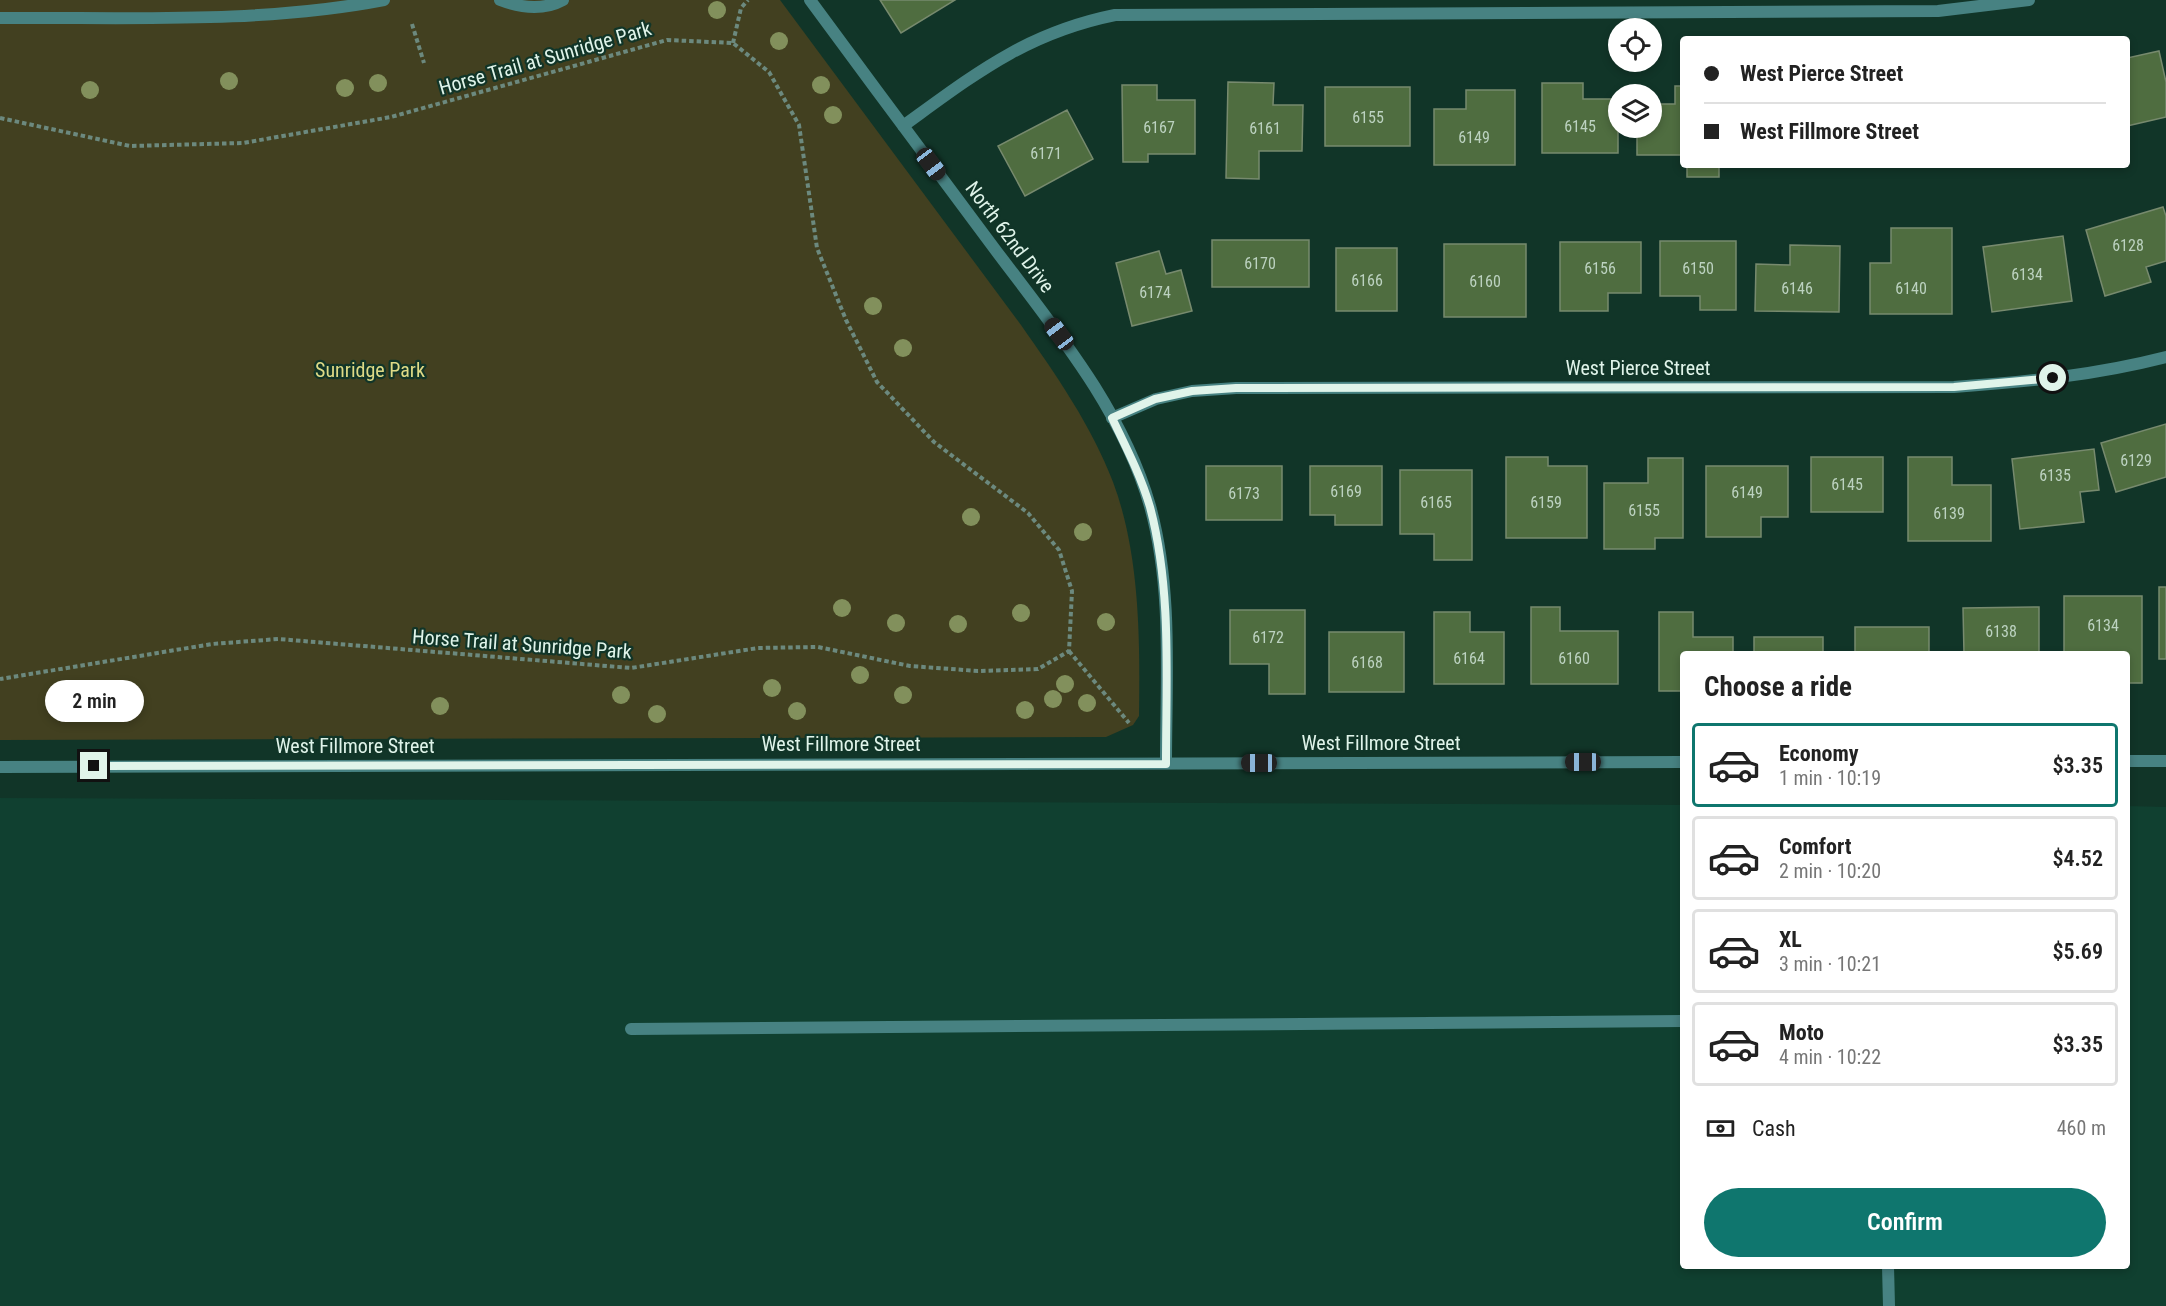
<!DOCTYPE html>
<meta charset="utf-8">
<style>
:root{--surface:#fff;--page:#f6f6f6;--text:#222;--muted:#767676;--line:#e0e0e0;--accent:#0f766e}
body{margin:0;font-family:"Roboto Condensed",sans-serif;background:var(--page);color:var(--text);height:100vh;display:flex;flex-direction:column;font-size:22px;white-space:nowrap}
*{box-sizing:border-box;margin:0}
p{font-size:20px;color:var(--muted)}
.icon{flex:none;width:33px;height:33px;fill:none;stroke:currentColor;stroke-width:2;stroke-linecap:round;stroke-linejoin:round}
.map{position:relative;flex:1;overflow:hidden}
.sheet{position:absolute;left:1680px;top:651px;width:450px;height:618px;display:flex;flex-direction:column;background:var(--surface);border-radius:6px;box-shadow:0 3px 9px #0003}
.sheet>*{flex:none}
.banner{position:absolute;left:1680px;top:36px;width:450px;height:132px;border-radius:6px;box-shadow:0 3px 9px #0003;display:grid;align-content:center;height:132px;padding:0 24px;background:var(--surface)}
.fabs{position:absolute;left:1608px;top:18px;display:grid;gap:12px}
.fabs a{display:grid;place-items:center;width:54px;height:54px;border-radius:50%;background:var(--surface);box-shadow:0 3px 9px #0003;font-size:30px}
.end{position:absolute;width:27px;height:27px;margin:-14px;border:8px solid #e0f4ea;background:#111;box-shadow:0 0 0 3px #111}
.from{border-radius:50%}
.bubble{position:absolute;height:42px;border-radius:21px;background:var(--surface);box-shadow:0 3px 9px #0003;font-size:20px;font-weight:600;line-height:42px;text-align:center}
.car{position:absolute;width:18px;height:36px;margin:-18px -9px;border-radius:8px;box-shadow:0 0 4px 2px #0007;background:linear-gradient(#222 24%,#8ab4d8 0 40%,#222 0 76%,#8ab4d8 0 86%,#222 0)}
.banner b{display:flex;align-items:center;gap:21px;height:57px;font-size:22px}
.banner b+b{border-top:2px solid var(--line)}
.banner i{width:15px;height:15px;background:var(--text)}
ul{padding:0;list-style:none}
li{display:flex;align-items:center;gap:18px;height:84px;margin:0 12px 9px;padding:0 12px;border:3px solid var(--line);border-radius:6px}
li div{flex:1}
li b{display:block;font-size:22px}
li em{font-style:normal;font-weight:600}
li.current{border-color:var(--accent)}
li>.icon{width:54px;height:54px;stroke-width:1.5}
h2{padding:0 24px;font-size:27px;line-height:72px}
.pay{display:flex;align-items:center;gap:15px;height:66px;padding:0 24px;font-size:22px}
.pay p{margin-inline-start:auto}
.primary-button{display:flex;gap:12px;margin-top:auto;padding:12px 24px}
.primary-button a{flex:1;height:69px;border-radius:36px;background:var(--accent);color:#fff;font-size:24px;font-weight:600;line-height:69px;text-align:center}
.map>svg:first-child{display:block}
</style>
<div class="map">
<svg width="2166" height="1306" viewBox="0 0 2166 1306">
<rect width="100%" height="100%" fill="#113528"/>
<path fill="#104030" d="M0 798 1683 805V1266H2127V806L2166 807V1306H0Z"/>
<path fill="#424020" d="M0 0H780L1021 325C1056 375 1091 425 1113 482 1140 554 1140 640 1139 716L1133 725 1106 737 0 740Z"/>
<path fill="#4f6d40" stroke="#778a6e" stroke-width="1.5" d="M880 0H955L901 33Z
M2159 51 2166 82V117L2127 126V58Z
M1228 82 1274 83 1273 105H1303L1302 151H1259V179L1226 178Z
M1542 83H1583V99H1618V153H1542Z
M1122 85H1157V100H1195V154H1148V162H1123Z
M1675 86H1683V155H1637V128H1652V104H1675Z
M1325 87H1410V146H1325Z
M1466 90H1515V165H1434V109H1466Z
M1067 110 1093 159 1025 196 998 146Z
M1687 165H1719V177H1687Z
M2163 207 2166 216V261L2146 267 2151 282 2105 296 2086 230Z
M1891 228H1952V314H1870V263H1891Z
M2063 236 2072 301 1992 312 1983 247Z
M1212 240H1309V287H1212Z
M1660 241H1736V310H1700V296H1660Z
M1560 242H1641V293H1608V311H1560Z
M1444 244H1526V317H1444Z
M1790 245 1840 246 1839 312 1755 311 1756 264 1790 265Z
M1336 248H1397V311H1336Z
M1159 251 1166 274 1181 270 1192 311 1132 326 1116 263Z
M2166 424V477L2116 492 2101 443Z
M2094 449 2099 490 2080 492 2084 522 2020 529 2012 459Z
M1506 457H1548V466H1587V538H1506Z
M1811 457H1883V512H1811Z
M1908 457H1952V485H1991V541H1908Z
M1648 458H1683V538H1655V549H1604V483H1648Z
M1206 466H1282V520H1206Z
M1310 466H1382V525H1335V515H1310Z
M1706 466H1788V517H1761V537H1706Z
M1400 470H1472V560H1434V534H1400Z
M2159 587H2166V659H2159Z
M2064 596H2142V683H2127V654H2064Z
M1531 607H1560V631H1618V684H1531Z
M2039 607V654H1964L1963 608Z
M1230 610H1305V694H1269V664H1230Z
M1434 612H1470V632H1504V684H1434Z
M1659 612H1693V637H1733V654H1683V691H1659Z
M1855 627H1929V654H1855Z
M1329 632H1404V692H1329Z
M1754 637H1823V654H1754Z"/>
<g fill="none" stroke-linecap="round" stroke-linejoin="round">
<path stroke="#6c897e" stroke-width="4" stroke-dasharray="4.5 3" stroke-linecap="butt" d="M412 24 424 63
M733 43 741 8 748 0
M0 118 130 146 243 143 391 117 667 40 733 43 769 72 799 125 817 248 846 320 877 382 934 442 1028 513 1059 550 1072 591 1069 651 1038 669 978 671 910 666 818 647 758 648 631 668 278 639 212 644 0 679
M1069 651 1129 723"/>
<path stroke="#478282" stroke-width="12" d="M631 1029 1683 1021
M1888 1266 1889 1306"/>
<path stroke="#478282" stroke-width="12" d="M500 0C521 8 543 11 563 0
M810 0C871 83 932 165 994 248 1054 328 1122 408 1150 506 1173 589 1166 679 1166 763
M0 18C128 17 259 24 384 0
M903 126C975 74 1026 33 1115 15L1938 11 2029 0
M1112 418 1156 399 1192 391 1236 388 1954 387C2026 382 2096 375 2166 357
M2127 761H2166
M0 767 1683 762"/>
</g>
<g fill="#82905c">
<circle cx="717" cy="10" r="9"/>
<circle cx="779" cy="41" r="9"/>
<circle cx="229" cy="81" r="9"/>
<circle cx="378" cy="83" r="9"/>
<circle cx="821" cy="85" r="9"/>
<circle cx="345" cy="88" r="9"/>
<circle cx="90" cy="90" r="9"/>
<circle cx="833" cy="115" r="9"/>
<circle cx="873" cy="306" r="9"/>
<circle cx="903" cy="348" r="9"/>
<circle cx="971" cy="517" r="9"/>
<circle cx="1083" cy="532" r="9"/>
<circle cx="842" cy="608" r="9"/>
<circle cx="1021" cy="613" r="9"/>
<circle cx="1106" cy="622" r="9"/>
<circle cx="896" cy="623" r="9"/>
<circle cx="958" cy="624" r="9"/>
<circle cx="860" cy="675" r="9"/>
<circle cx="1065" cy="684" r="9"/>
<circle cx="772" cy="688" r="9"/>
<circle cx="621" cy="695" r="9"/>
<circle cx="903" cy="695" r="9"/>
<circle cx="1053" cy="699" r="9"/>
<circle cx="1087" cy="703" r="9"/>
<circle cx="440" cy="706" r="9"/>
<circle cx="1025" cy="710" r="9"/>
<circle cx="797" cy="711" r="9"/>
<circle cx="657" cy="714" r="9"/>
</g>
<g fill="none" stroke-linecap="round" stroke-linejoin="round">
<path stroke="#e0f4ea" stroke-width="8" d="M94 766 1166 764C1166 679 1172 590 1150 507 1141 476 1126 447 1112 418L1155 399 1192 391 1236 388 1954 387 2053 378"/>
</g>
<g text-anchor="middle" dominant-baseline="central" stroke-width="4.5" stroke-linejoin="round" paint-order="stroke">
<g font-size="16" fill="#bcd2c0">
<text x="1368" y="117">6155</text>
<text x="1580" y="126">6145</text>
<text x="1159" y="127">6167</text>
<text x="1265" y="128">6161</text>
<text x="1474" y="137">6149</text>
<text x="1046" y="153">6171</text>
<text x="2128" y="245">6128</text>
<text x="1260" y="263">6170</text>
<text x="1600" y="268">6156</text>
<text x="1698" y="268">6150</text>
<text x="2027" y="274">6134</text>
<text x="1367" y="280">6166</text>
<text x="1485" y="281">6160</text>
<text x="1797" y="288">6146</text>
<text x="1911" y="288">6140</text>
<text x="1155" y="292">6174</text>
<text x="2136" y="460">6129</text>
<text x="2055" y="475">6135</text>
<text x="1847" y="484">6145</text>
<text x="1346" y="491">6169</text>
<text x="1747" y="492">6149</text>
<text x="1244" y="493">6173</text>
<text x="1436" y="502">6165</text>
<text x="1546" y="502">6159</text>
<text x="1644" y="510">6155</text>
<text x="1949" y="513">6139</text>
<text x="2103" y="625">6134</text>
<text x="2001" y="631">6138</text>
<text x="1268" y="637">6172</text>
<text x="1469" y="658">6164</text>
<text x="1574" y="658">6160</text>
<text x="1367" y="662">6168</text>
</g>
<g font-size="20" fill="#e0f4ea" stroke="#113528">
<text transform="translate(545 58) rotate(-16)">Horse Trail at Sunridge Park</text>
<text transform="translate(1010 237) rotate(53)">North 62nd Drive</text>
<text x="1638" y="368">West Pierce Street</text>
<text transform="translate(522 644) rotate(4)">Horse Trail at Sunridge Park</text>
<text x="1381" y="743">West Fillmore Street</text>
<text x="841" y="744">West Fillmore Street</text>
<text x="355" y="746">West Fillmore Street</text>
</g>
<g font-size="20" fill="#deda86" stroke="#113528">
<text x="370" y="370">Sunridge Park</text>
</g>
</g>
</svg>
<div class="fabs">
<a><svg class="icon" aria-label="locate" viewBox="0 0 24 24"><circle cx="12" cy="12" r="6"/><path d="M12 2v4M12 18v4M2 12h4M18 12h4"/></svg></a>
<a><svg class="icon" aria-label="layers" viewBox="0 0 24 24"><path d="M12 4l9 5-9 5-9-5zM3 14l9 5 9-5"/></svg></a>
</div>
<i class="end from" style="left:2053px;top:378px"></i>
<i class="end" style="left:94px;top:766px"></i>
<div class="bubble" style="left:45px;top:680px;width:99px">2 min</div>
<i class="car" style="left:931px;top:164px;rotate:143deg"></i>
<i class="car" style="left:1059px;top:334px;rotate:323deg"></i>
<i class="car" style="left:1583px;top:762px;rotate:270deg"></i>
<i class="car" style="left:1259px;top:763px;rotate:270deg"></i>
<div class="banner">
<b><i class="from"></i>West Pierce Street</b>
<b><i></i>West Fillmore Street</b>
</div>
<section class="sheet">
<h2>Choose a ride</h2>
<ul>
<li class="current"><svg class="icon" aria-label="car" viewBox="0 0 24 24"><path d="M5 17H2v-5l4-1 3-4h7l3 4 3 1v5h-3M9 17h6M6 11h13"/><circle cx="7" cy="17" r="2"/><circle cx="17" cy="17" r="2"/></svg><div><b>Economy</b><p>1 min · 10:19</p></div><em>$3.35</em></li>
<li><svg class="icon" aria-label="car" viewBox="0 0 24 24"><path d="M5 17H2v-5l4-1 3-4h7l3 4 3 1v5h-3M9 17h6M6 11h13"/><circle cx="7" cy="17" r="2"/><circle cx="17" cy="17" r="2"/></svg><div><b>Comfort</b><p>2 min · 10:20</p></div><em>$4.52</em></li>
<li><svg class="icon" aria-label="car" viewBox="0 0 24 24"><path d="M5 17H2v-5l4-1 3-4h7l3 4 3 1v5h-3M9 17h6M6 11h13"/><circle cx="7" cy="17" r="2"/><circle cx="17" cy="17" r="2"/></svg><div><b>XL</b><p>3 min · 10:21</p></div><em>$5.69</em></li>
<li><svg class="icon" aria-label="car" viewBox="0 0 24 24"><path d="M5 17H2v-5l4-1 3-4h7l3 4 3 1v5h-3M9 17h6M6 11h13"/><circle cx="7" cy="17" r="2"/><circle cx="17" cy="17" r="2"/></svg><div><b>Moto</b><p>4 min · 10:22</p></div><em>$3.35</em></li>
</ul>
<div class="pay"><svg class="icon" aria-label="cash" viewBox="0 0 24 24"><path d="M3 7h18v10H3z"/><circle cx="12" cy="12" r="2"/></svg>Cash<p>460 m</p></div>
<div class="primary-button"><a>Confirm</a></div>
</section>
</div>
